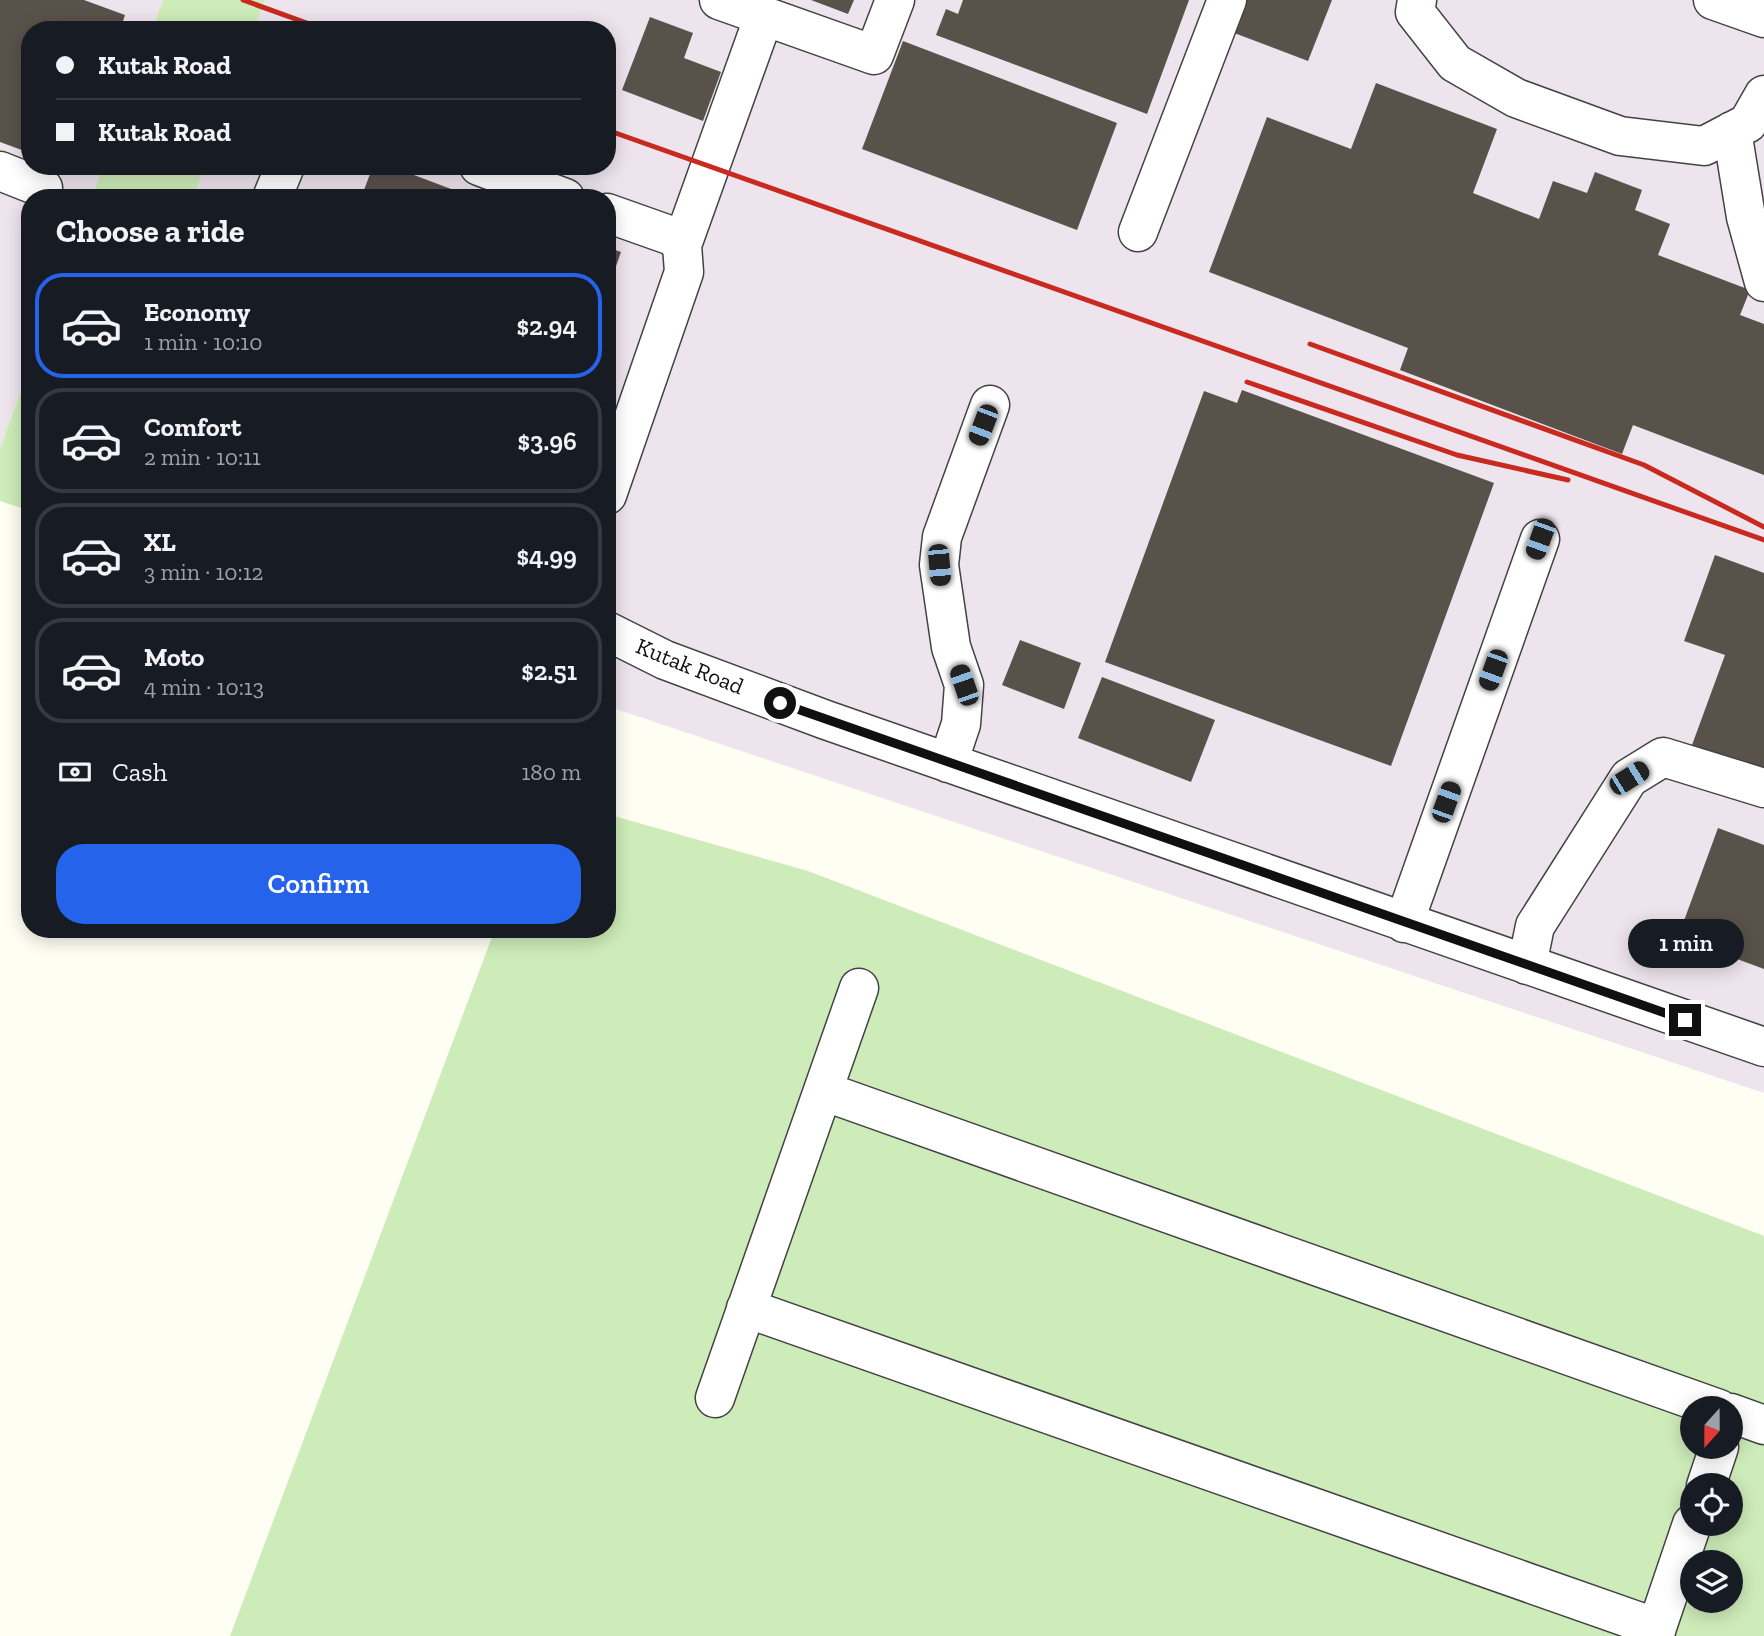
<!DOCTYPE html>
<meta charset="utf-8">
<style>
:root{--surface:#171b24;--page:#242831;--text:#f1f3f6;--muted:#9ea1a6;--line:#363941;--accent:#2563eb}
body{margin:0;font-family:"Zilla Slab",serif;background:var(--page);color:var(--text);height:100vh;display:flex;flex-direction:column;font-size:26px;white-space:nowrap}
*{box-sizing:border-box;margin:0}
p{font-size:23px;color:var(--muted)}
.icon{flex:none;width:38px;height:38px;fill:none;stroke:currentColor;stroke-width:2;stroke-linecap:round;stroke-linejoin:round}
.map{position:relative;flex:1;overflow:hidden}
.drawer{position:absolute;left:21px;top:189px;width:595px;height:749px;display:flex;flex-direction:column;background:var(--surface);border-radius:28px;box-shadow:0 4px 18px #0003}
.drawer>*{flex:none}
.guide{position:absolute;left:21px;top:21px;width:595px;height:154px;border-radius:28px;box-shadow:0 4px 18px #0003;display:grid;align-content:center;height:154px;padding:0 35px;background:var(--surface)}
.needle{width:46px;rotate:201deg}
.controls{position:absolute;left:1680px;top:1396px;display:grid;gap:14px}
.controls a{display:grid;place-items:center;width:63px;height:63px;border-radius:50%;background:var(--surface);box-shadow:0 4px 18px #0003;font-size:35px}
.end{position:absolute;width:32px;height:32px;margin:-16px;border:9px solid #101010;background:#fff;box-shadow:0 0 0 4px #fff}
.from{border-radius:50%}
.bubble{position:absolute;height:49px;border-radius:24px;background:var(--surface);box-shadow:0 4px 18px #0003;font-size:23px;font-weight:600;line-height:49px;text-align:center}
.car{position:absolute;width:21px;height:42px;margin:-21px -10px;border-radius:9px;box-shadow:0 0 5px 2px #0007;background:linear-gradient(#222 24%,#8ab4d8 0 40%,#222 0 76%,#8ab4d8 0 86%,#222 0)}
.guide b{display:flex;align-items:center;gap:24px;height:66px;font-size:26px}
.guide b+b{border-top:2px solid var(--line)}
.guide i{width:18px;height:18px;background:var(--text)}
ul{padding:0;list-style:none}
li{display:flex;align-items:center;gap:21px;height:105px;margin:0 14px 10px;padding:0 21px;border:4px solid var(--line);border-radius:28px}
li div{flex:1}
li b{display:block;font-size:26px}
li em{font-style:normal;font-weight:600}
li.selected{border-color:var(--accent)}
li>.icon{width:63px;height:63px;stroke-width:1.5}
h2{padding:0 35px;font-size:32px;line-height:84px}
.pay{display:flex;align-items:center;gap:18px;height:77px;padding:0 35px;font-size:26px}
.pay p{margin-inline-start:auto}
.action{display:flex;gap:14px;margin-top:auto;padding:14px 35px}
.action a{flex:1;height:80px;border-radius:28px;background:var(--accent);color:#fff;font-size:28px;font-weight:600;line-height:80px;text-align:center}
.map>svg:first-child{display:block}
</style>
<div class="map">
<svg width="1764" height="1636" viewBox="0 0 1764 1636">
<rect width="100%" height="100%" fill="#fffef3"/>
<path fill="#eee4ee" d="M0 0H163L152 30H30V166H103L91 198H30V366L0 448Z
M265 0H1764V1093L607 706V198H193L205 166H607V30H254Z"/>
<path fill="#ceecb9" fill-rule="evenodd" d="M163 0H265L254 30H152Z
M103 166H205L193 198H91Z
M30 366V511L0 501V448Z
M607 814 808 871 1764 1236V1636H230L495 929H607ZM1692 1409H1731V1447H1692ZM1692 1486H1731V1524H1692ZM1692 1563H1731V1601H1692Z"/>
<path fill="#59524b" d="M0 0H84L125 15 120 30H30V153L0 142Z
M811 0H854L848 14Z
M963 0H1189L1147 114 936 35 946 9 958 14Z
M1241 0H1332L1308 61 1229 31Z
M650 17 693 33 684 58 721 72 703 121 622 90Z
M903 41 1117 123 1077 230 862 149Z
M1376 83 1497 129 1473 193 1539 219 1553 181 1587 193 1595 172 1642 190 1635 210 1670 224 1658 255 1750 290 1740 315 1764 324V475L1633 425 1622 454 1400 370 1408 348 1209 272 1267 117 1351 149Z
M373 166H390L475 198H361Z
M607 247 621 252 608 289H607Z
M1242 390 1494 483 1391 766 1105 662 1204 391 1237 403Z
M1715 555 1764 573V771L1692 745 1725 655 1684 641Z
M1020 640 1081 663 1064 709 1002 685Z
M1102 677 1215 720 1191 782 1078 738Z
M1718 828 1764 845V969L1678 937Z"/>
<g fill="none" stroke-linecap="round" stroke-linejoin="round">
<g stroke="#434343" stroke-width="41">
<path id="minor" d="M719 0 874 55 895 0
M1417 0 1415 12 1455 63 1516 98 1620 136 1704 146 1748 123 1764 95
M1713 0 1764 18
M1732 131 1746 217 1764 282
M479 166 565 198
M0 171 43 188
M272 198 285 166
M607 213 672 236 682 245 684 272 607 495
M1138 232 1227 0
M682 245 764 16
M607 631 665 660 826 720 1764 1047
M948 763 961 724 964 685 951 647 939 565 942 537 990 405
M1404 923 1540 539
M1527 965 1535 926 1629 778 1663 757 1764 788
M823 1091 1719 1409
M746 1308 1657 1628
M715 1398 859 988
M1731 1413 1764 1425
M1706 1486 1719 1447
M1654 1636 1692 1524"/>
</g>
<use href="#minor" stroke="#fff" stroke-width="38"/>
<path stroke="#c82a1f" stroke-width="5" d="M243 0 326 30
M607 130 1764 540
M1310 344 1644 465 1764 527
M1247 382 1457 455 1568 480"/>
</g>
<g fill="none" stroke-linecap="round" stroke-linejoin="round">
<path stroke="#101010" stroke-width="9" d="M780 703 1685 1020"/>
</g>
<g text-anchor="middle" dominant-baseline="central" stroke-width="7" stroke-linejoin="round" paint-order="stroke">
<g font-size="23" fill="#101010" stroke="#fff">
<text transform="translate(690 666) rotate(22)">Kutak Road</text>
</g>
</g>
</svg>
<div class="controls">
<a><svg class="needle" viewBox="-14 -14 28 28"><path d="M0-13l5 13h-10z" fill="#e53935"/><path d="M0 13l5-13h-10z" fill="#9ea1a6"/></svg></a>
<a><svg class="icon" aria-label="locate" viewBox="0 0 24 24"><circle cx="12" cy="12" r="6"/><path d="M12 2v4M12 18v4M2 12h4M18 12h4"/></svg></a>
<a><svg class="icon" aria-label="layers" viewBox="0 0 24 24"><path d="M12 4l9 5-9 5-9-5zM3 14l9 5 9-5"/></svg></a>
</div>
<i class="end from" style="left:780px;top:703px"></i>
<i class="end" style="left:1685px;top:1020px"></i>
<div class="bubble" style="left:1628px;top:919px;width:116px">1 min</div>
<i class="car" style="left:983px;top:425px;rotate:201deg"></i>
<i class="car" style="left:1540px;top:539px;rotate:200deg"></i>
<i class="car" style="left:939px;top:565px;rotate:175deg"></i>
<i class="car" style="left:1493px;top:670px;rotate:200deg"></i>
<i class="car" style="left:964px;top:685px;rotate:341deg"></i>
<i class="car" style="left:1629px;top:778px;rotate:58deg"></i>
<i class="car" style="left:1446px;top:802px;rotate:20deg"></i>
<div class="guide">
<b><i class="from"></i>Kutak Road</b>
<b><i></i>Kutak Road</b>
</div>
<section class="drawer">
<h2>Choose a ride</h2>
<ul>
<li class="selected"><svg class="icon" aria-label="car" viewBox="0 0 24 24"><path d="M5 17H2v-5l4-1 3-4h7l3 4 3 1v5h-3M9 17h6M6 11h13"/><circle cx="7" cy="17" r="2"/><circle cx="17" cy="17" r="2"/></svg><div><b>Economy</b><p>1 min · 10:10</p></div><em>$2.94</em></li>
<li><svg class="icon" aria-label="car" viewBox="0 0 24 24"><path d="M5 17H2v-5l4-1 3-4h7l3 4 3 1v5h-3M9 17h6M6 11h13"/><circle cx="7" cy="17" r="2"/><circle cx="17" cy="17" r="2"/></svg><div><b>Comfort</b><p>2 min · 10:11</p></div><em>$3.96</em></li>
<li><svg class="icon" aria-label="car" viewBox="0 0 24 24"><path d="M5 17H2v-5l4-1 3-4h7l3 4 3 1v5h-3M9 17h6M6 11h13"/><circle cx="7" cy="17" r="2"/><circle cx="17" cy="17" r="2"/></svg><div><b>XL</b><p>3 min · 10:12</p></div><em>$4.99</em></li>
<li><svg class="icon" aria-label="car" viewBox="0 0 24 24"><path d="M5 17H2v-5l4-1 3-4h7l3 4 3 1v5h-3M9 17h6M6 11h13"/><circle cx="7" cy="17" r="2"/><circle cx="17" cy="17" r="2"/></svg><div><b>Moto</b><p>4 min · 10:13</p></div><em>$2.51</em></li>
</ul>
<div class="pay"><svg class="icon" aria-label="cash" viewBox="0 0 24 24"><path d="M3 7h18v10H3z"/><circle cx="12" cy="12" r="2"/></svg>Cash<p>180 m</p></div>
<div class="action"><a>Confirm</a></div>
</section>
</div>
